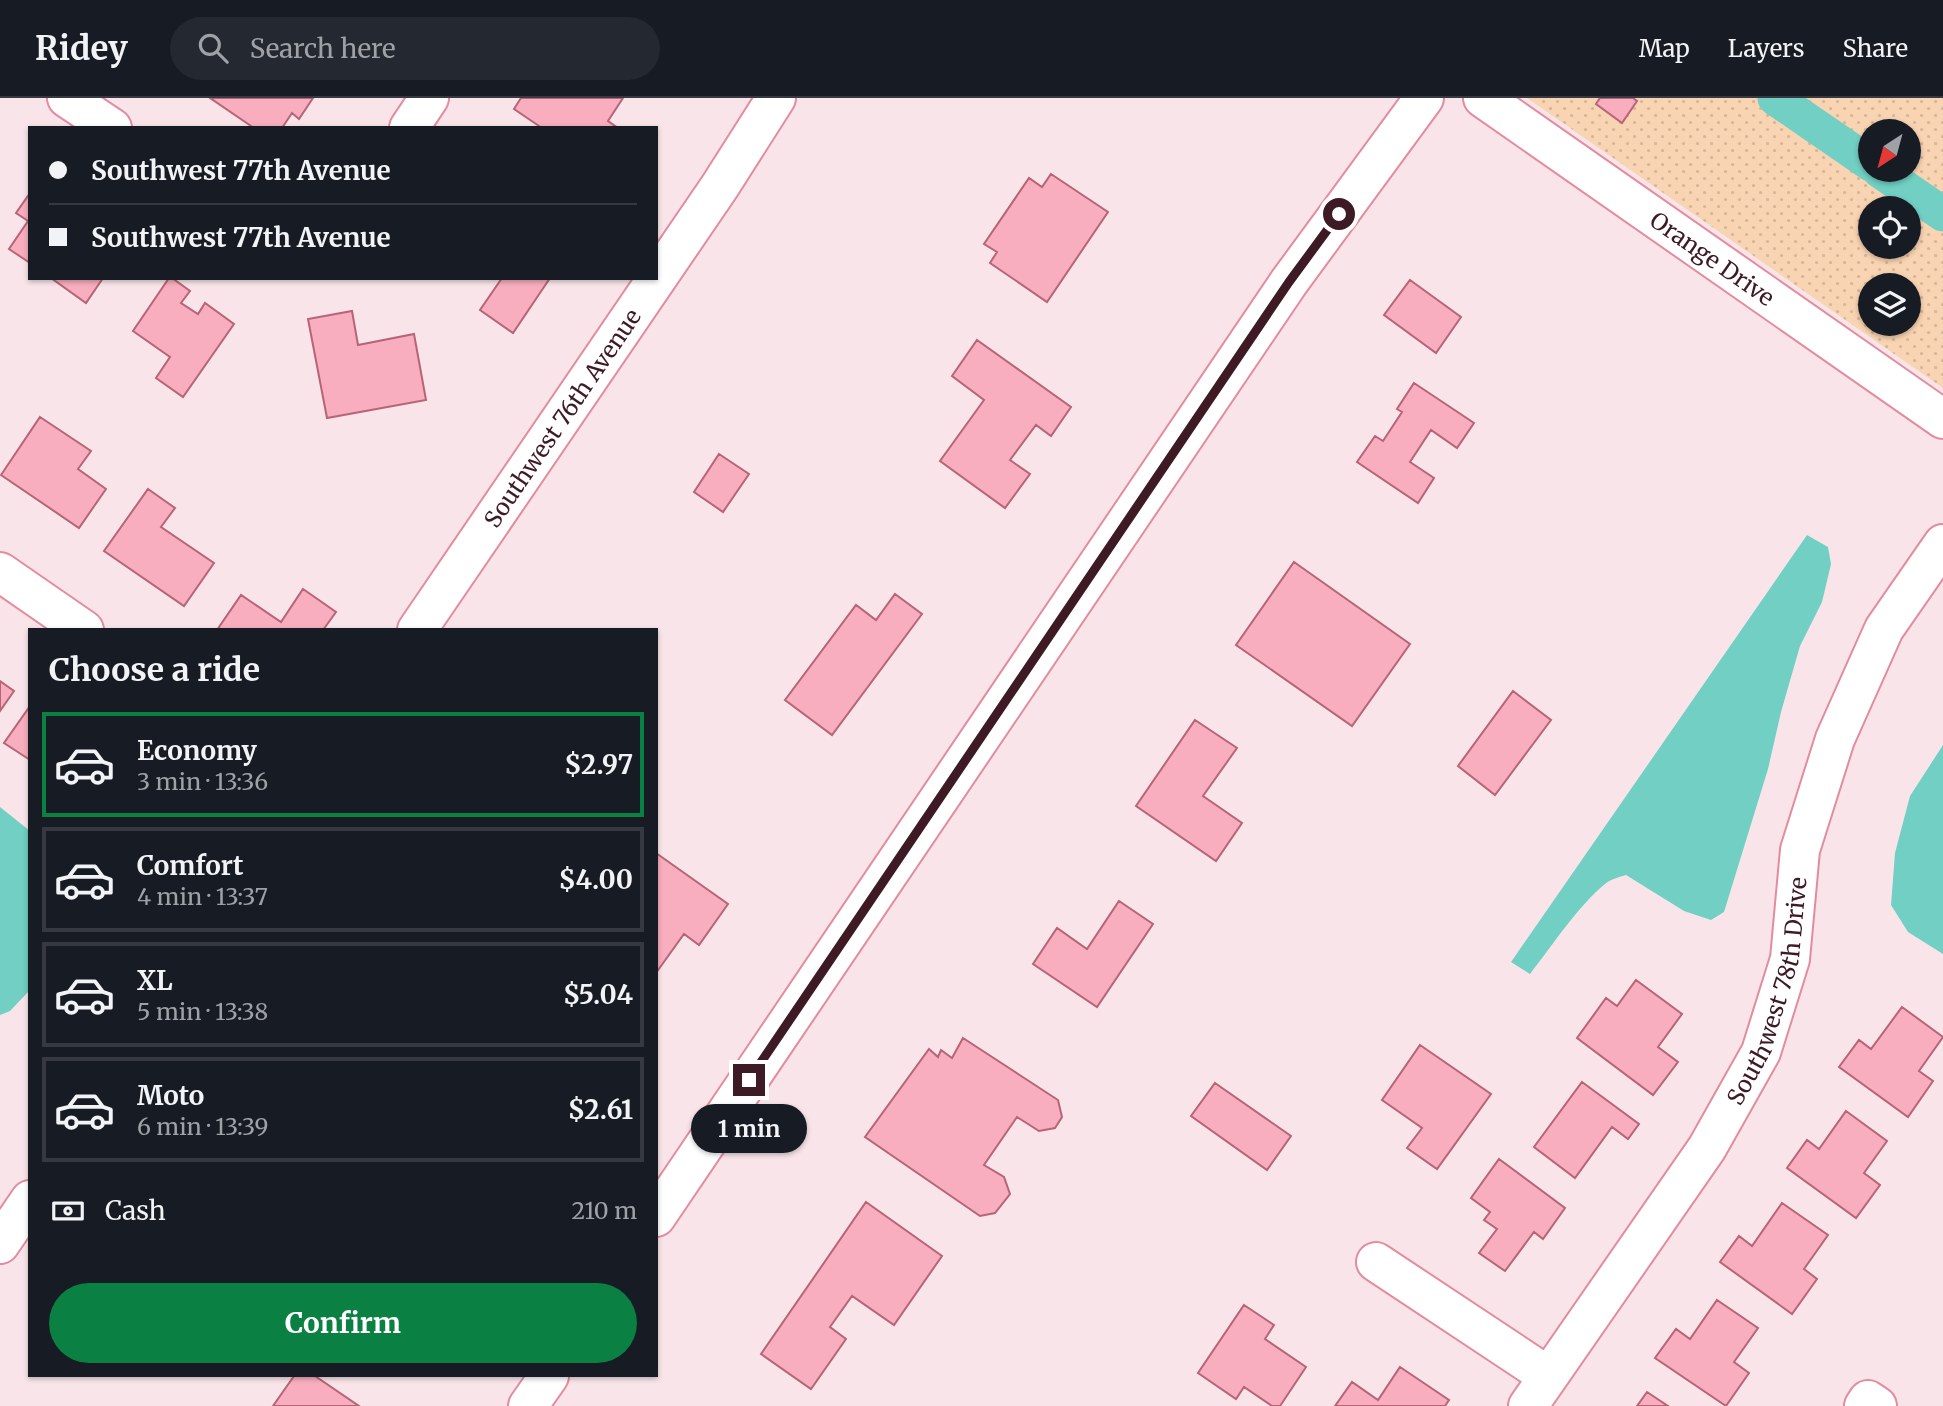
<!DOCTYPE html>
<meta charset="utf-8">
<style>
:root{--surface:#171b24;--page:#242831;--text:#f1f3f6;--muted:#9ea1a6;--line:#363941;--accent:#0b8043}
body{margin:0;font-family:Merriweather,serif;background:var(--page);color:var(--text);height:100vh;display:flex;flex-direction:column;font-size:26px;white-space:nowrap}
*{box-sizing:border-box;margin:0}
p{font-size:23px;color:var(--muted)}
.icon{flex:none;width:38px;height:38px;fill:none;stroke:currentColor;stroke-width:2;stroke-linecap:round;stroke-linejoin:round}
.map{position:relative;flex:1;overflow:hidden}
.sheet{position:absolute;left:28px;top:530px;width:630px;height:749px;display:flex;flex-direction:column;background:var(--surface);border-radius:0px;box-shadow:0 2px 5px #0004}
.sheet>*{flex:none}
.hud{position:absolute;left:28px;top:28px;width:630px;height:154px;border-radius:0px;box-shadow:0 2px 5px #0004;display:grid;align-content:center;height:154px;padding:0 21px;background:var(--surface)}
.needle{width:46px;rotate:216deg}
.tools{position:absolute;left:1858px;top:21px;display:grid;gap:14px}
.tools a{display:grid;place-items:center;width:63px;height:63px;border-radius:50%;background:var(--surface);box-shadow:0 2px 5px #0004;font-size:35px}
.end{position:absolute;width:32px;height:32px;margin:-16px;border:9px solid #3e1b24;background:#fff;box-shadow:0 0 0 4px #fff}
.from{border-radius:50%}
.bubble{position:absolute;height:49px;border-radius:24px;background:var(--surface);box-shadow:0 2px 5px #0004;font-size:23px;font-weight:700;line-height:49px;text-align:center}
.hud b{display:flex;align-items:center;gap:24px;height:66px;font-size:26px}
.hud b+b{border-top:2px solid var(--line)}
.hud i{width:18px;height:18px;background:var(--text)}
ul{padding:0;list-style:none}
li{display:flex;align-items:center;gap:21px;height:105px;margin:0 14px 10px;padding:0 7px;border:4px solid var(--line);border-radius:0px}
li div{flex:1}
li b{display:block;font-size:26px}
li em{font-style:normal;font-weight:700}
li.selected{border-color:var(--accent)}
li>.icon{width:63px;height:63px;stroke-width:1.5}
h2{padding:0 21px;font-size:32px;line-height:84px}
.pay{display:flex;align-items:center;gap:18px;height:77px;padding:0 21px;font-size:26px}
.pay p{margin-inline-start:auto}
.button{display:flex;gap:14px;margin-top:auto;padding:14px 21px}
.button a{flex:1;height:80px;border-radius:42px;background:var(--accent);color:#fff;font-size:28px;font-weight:700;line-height:80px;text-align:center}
header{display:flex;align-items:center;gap:42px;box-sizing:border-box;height:98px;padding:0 35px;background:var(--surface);border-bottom:2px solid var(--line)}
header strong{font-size:33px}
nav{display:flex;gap:38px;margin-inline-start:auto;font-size:24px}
.search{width:490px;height:63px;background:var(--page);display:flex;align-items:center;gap:18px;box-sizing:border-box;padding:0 24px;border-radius:38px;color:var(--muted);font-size:26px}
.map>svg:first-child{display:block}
</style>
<header>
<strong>Ridey</strong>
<div class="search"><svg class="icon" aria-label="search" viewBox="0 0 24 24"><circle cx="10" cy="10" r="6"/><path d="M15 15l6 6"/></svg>Search here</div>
<nav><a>Map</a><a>Layers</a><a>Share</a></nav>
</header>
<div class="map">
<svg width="1943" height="1308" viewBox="0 0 1943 1308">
<defs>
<pattern id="park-dots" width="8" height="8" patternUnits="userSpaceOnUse" patternTransform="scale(1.75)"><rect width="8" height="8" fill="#f9d4b2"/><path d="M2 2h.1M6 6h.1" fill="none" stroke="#d6b599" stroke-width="1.8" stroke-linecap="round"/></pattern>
</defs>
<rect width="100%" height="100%" fill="#f9e5e9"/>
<path fill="url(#park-dots)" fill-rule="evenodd" d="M1527 0H1943V290ZM1871 33H1909V72H1871ZM1871 110H1909V149H1871ZM1871 187H1909V226H1871Z"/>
<path fill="#71cfc3" d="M1807 437 1828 449 1831 466 1822 504 1800 548 1781 614 1768 671 1724 814 1711 822 1684 813 1626 777C1619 779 1611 781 1605 786 1578 808 1552 848 1530 876L1511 864Z
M1943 647V856L1908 834 1891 807 1895 755 1910 698Z
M0 709 30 733V892L10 913 0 917Z"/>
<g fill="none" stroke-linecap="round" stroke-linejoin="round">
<path stroke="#71cfc3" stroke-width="35" d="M1775 0 1871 66
M1879 72 1943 116"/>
</g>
<path fill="#f8aebe" stroke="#b86478" stroke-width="2" d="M210 0H313L299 21 292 15 282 30H254Z
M521 0H623L608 23 618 30H542L514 11Z
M1600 0H1633L1637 3 1622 25 1596 6Z
M1051 76 1108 114 1047 204 990 165 997 154 984 146 1029 80 1042 89Z
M30 95V165L9 151 28 123 16 115Z
M51 180H103L86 205Z
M169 180H172L190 193 181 205 198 216 205 205 234 226 183 299 156 280 170 259 133 233Z
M502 180H550L513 235 480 212Z
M1410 182 1461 219 1436 255 1384 217Z
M352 213 358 247 414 236 426 302 327 320 308 221Z
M977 242 1071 309 1051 338 1036 327 1010 362 1030 376 1005 410 940 363 984 302 952 278Z
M1414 285 1474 325 1457 350 1431 332 1410 364 1434 380 1418 405 1357 364 1375 338 1383 343 1402 314 1397 311Z
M40 319 91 353 78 371 106 391 79 430 1 377Z
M719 356 749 376 723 414 694 394Z
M148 391 175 410 161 429 214 465 184 508 104 453Z
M1294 464 1410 546 1352 628 1236 547Z
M303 491 336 514 323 532H217L241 497 281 524Z
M895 496 922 516 832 637 785 602 856 507 876 522Z
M0 583 14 593 0 613Z
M1513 593 1551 622 1495 697 1458 668Z
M30 608V662L4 645Z
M1195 622 1237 650 1203 698 1242 725 1216 763 1136 708Z
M656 755 728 806 699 847 684 836 656 875Z
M1119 803 1153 826 1097 909 1033 866 1057 830 1087 851Z
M1636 882 1682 916 1658 949 1678 964 1653 997 1577 940 1606 900 1617 908Z
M1902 909 1943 939 1919 973 1933 983 1908 1019 1839 969 1859 942 1871 951Z
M963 940 1058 1002 1062 1019 1055 1030 1039 1033 1017 1019 984 1067 1004 1079 1010 1096 995 1115 980 1118 865 1039 929 951 938 959 941 952 952 960Z
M1420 947 1491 996 1437 1071 1407 1050 1422 1030 1382 1002Z
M1582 984 1639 1026 1628 1041 1612 1029 1575 1080 1534 1049Z
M1215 985 1291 1038 1267 1072 1191 1018Z
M1846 1013 1887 1043 1864 1075 1880 1087 1856 1120 1787 1070 1807 1042 1819 1051Z
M1499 1061 1565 1110 1543 1141 1534 1134 1505 1173 1479 1155 1497 1131 1484 1122 1490 1114 1471 1100Z
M866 1104 942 1158 894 1227 852 1198 830 1229 846 1241 811 1291 761 1256Z
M1782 1105 1828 1137 1804 1171 1817 1181 1792 1216 1720 1164 1739 1138 1752 1148Z
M1717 1202 1758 1230 1734 1264 1749 1275 1726 1308 1655 1260 1676 1231 1690 1241Z
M1244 1207 1274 1227 1265 1241 1306 1269 1280 1308H1272L1244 1289 1236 1301 1198 1275Z
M1400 1269 1449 1302 1445 1308H1335L1352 1284 1378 1302Z
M294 1278H315L359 1308H273Z
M1647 1294 1668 1308H1637Z"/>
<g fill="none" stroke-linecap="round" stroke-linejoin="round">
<g stroke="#e38b9f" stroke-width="42">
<g id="minor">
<path d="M67 0 112 30"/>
<path id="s1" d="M1483 0 1943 321"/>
<path d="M409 30 429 0"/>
<path d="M0 474 84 532"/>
<path id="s2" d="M417 532 720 88 776 0"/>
<path d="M656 1119 1289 184 1424 0"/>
<path d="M0 1146 30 1102"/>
<path d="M1376 1164 1548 1278"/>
<path d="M528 1308 549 1278"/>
<path id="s3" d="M1528 1308 1707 1050 1761 954 1790 861 1800 752 1835 641 1884 531 1943 446"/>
<path d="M1864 1308 1868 1302 1877 1308"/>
</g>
</g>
<use href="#minor" stroke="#fff" stroke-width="38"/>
</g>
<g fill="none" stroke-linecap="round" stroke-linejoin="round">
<path stroke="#3e1b24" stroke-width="9" d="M749 982 1289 184 1339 116"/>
</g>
<g text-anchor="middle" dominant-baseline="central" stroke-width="5" stroke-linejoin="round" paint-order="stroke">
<g font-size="23" fill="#3e1b24" stroke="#f8f8f8">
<text stroke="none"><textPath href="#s1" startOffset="280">Orange Drive</textPath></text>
<text stroke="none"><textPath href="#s2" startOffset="257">Southwest 76th Avenue</textPath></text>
<text stroke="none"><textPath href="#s3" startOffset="485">Southwest 78th Drive</textPath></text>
</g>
</g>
</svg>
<div class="tools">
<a><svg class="needle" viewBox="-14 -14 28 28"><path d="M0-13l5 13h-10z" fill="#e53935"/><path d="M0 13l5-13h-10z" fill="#9ea1a6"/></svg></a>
<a><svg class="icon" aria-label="locate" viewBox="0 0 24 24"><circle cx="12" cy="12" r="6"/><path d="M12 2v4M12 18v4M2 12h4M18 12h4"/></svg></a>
<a><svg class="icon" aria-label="layers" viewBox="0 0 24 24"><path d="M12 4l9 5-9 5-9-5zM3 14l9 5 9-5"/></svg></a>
</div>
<i class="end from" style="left:1339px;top:116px"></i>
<i class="end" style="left:749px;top:982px"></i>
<div class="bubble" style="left:691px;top:1006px;width:116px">1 min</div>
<div class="hud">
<b><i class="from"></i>Southwest 77th Avenue</b>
<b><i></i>Southwest 77th Avenue</b>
</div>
<section class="sheet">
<h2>Choose a ride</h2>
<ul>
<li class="selected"><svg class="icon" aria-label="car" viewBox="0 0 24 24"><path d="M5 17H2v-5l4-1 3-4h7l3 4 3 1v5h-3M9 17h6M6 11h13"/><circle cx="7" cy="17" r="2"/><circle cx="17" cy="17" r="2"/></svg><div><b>Economy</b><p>3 min · 13:36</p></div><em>$2.97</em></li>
<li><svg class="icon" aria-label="car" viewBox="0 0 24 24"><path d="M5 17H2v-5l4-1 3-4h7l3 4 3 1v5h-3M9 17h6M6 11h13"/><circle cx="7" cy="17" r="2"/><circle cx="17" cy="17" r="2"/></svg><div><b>Comfort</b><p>4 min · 13:37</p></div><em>$4.00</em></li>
<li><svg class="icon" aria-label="car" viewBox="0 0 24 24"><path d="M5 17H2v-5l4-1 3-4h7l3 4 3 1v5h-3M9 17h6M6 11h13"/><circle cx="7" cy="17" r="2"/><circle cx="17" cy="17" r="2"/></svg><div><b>XL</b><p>5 min · 13:38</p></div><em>$5.04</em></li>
<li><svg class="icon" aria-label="car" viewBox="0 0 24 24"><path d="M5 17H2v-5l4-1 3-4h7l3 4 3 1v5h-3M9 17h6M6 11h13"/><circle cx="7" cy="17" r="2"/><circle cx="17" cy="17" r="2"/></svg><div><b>Moto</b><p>6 min · 13:39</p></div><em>$2.61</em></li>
</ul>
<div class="pay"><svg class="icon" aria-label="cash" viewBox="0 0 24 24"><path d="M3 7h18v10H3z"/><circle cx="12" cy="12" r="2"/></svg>Cash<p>210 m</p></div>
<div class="button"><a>Confirm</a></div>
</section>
</div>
